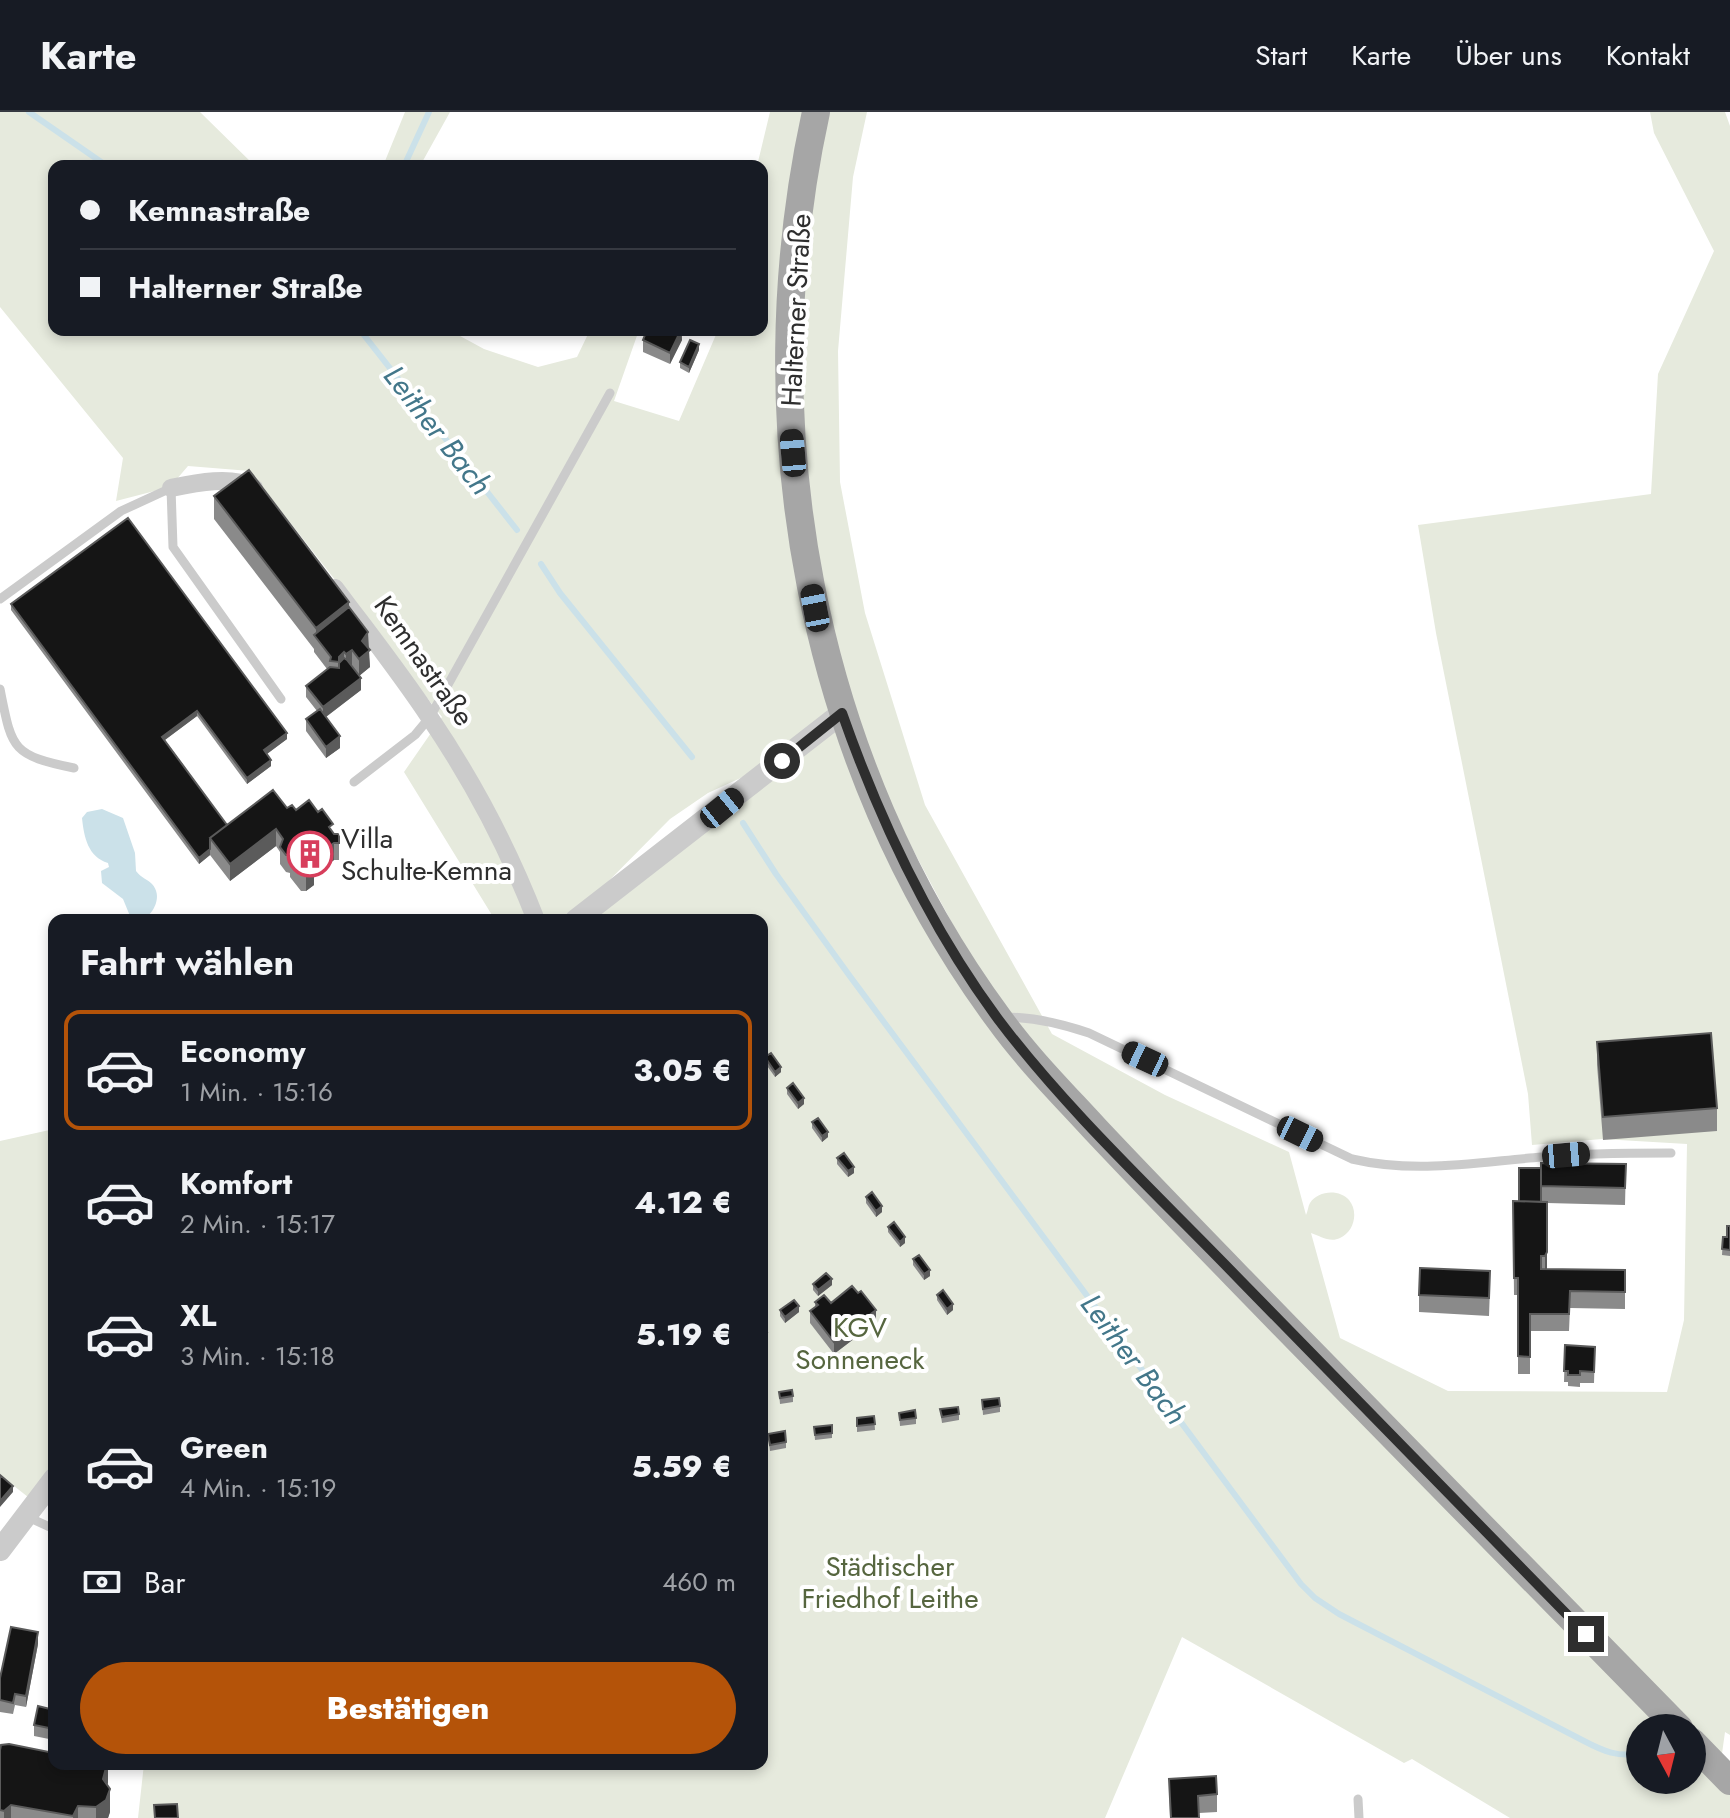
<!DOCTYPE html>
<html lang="de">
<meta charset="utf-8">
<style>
:root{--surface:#171b24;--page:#20242c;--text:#f1f3f6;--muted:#9ea1a6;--line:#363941;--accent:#b45309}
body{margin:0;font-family:Jost,sans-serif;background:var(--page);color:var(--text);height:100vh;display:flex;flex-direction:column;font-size:30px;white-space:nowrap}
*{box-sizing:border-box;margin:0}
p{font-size:26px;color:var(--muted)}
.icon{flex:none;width:44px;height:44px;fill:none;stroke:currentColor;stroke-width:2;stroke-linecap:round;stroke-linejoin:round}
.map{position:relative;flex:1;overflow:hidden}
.panel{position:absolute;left:48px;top:802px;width:720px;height:856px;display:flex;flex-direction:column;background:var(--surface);border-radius:16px;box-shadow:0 4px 12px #0003}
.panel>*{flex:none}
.banner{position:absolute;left:48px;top:48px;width:720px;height:176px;border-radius:16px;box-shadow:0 4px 12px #0003;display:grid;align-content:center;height:176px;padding:0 32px;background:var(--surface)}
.needle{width:52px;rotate:173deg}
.tools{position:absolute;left:1626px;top:1602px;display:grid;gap:16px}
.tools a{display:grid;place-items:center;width:80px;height:80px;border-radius:50%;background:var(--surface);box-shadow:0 4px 12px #0003;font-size:40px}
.end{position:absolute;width:36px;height:36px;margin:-18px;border:10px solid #2e2e2e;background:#fff;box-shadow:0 0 0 4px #fff}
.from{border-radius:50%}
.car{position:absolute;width:24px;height:48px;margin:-24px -12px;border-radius:10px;box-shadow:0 0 6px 2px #0007;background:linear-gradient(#222 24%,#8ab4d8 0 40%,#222 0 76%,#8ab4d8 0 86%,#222 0)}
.banner b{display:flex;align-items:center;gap:28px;height:76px;font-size:30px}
.banner b+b{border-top:2px solid var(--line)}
.banner i{width:20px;height:20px;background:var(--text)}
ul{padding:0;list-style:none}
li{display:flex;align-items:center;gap:24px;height:120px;margin:0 16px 12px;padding:0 16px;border:4px solid transparent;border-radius:16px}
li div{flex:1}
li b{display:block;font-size:30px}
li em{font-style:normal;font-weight:800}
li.on{border-color:var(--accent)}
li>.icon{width:72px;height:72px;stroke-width:1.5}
h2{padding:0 32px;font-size:36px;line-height:96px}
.pay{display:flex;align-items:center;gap:20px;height:88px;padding:0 32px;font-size:30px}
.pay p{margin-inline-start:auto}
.action{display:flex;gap:16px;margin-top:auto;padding:16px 32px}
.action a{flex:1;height:92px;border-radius:48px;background:var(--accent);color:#fff;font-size:32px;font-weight:800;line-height:92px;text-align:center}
header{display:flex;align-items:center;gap:48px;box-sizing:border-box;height:112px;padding:0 40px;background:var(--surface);border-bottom:2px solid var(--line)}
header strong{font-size:38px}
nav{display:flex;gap:44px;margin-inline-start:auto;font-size:28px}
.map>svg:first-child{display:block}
</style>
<header>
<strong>Karte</strong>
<nav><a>Start</a><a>Karte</a><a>Über uns</a><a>Kontakt</a></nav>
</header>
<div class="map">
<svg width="1730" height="1706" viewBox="0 0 1730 1706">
<rect width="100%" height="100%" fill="#fff"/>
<path fill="#e6eadd" d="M0 0H200L255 54H54V218H449L484 237 538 255 577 245 590 218H639L614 289 679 309 718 218H762V54H757L770 0H867L853 65 838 239 840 370 865 501 925 693 1052 922 1165 983 1289 1040 1306 1103C1308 1099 1308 1094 1310 1091 1318 1078 1340 1077 1349 1088 1359 1100 1354 1120 1340 1126 1330 1131 1320 1124 1311 1121L1340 1226 1448 1279 1667 1280 1684 1208 1687 1032 1602 1027 1532 1033 1528 982 1436 521 1418 413 1651 382 1658 262 1714 139 1654 21 1650 0H1725L1730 14V1623L1725 1620 1720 1656 1000 901 840 601 784 646 708 681 670 707 570 808H495L404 660 442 605 250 359 188 354 170 375 116 389 123 346 0 195Z
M405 0H450L420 54H383Z
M841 603 988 897 1676 1616H1640V1668H1692V1633L1730 1671V1706H1510L1412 1647 1404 1651 1182 1525 1105 1706H138L144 1652H762V808H579Z
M54 1017V1353L28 1385 0 1363V1029Z"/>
<path fill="#cbe1e9" d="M102 697 123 706 135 741 136 759C141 766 147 767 152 772 163 784 154 801 143 808L130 804 123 787 102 771 101 759 109 755 108 751C88 745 84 725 82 706L87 700Z"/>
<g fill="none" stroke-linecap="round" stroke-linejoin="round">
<path stroke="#cbe1e9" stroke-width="6" d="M29 0 107 54
M404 54 429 0
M360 218 517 418
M541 452 560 481 692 645
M743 711 776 762 849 863 1301 1472 1315 1486 1339 1502 1584 1629C1603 1639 1619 1646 1640 1641"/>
<path stroke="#cbcbcb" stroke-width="9" d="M0 487 121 399 171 376 173 435 281 587
M0 577C12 637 11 643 74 656
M354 670 415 623 430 605 610 281
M1004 905C1034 905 1060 911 1089 921L1352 1047C1416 1062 1478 1050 1542 1045 1585 1041 1628 1041 1671 1041
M28 1405 54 1417
M1358 1687 1359 1706"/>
<path stroke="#cbcbcb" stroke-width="18" d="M171 376C195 371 233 363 254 376
M335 476C367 519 401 562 430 606 472 668 509 738 536 808"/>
<path stroke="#cbcbcb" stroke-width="22" d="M576 808 842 601
M0 1438 54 1367"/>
<path stroke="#a6a6a6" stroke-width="28" d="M816 0C748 310 809 650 999 907 1027 946 1062 981 1095 1017 1157 1083 1221 1148 1284 1213 1416 1347 1547 1482 1679 1616
M1692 1630 1730 1669"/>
</g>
<path fill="#8a8a8a" d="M682 218V228L670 252 643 240V228Z
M699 238 689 261 680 256V250Z
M214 384 349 495 368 536 370 555 359 564 361 578 326 605 340 636 326 646 306 619V607L317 599 306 585V574L327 557 314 540V537L214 407Z
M11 492 287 627 267 642 271 654 247 672 197 604 165 628 227 713 287 696 296 698 334 722H339V748H334L314 763V773L306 779H301L290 765V761L286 760 280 752V740L276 734 230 769 210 743 199 752 11 498Z
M1597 930 1717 996V1019L1603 1028 1597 953Z
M765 945 781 960 775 965 765 951Z
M787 976 804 992 798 997 787 982Z
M812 1010 828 1025 822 1030 812 1016Z
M837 1046 854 1061 848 1065 837 1052Z
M1626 1052 1625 1093 1547 1091V1157L1625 1158V1197L1570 1196 1569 1219H1530V1262H1518V1183H1514L1513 1089 1519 1090 1541 1056Z
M866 1085 882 1100 876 1105 866 1091Z
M1730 1114V1144L1722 1143 1723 1125H1727Z
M888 1115 905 1131 900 1135 888 1120Z
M913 1147 930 1164 924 1168 913 1153Z
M813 1172 832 1173 818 1184 813 1178Z
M1490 1176 1489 1204 1419 1200V1183Z
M858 1181 876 1210 834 1242 810 1211V1199L815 1195V1190L831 1191Z
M937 1183 953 1198 947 1203 937 1188Z
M780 1198 799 1200 785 1211 780 1204Z
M1565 1233 1595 1235 1594 1271H1580V1275L1568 1274V1270H1564Z
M779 1280 793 1284V1290L780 1292Z
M982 1288 1000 1294V1300L983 1303Z
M940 1297 959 1302V1308L942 1311Z
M899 1301 916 1306V1312L900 1314Z
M874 1304 875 1318 857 1320V1306Z
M832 1313V1326L815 1328 814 1315Z
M768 1322 786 1330V1336L770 1339Z
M38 1532 26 1595 15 1593 13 1602 0 1600V1566Z
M54 1598V1628L34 1624V1613Z
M0 1638 108 1652 107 1673 110 1700 108 1706H0Z
M1169 1667 1217 1682V1700L1199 1701V1706H1170Z"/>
<path fill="#5b5b5b" d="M681 218 682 228 670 252V241Z
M699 232V238L689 261V255Z
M349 490V513L316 525V516Z
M368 520 370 555 359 564V547L362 529Z
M352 538V555L346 560V542Z
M344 540V558L339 568V545Z
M361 566V578L323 607V595Z
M197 599V604L162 630V625Z
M287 621V627L264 644V638Z
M340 624V636L326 646V635Z
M271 648V654L247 672V666Z
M276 717V734L230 769V752Z
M334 731V748L314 763V773L306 779V762L312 747Z
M210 737V743L199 752V746Z
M781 955V960L775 965V960Z
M804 986V992L798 997V991Z
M828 1020V1025L822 1030V1024Z
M854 1055V1061L848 1065V1059Z
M882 1094V1100L876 1105V1099Z
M1547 1107V1157L1545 1161V1144Z
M905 1125V1131L900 1135V1130Z
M930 1158V1164L924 1168V1162Z
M832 1167V1173L818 1184V1178Z
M953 1192V1198L947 1203V1197Z
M799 1194V1200L785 1211V1205Z
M876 1198V1210L834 1242V1230Z
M767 1220V1226L762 1230V1224Z
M13 1374V1380L0 1395V1389Z
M38 1520V1532L26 1595V1584Z
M107 1652H108V1671L103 1690V1667Z
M110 1677V1700L108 1706H96V1695Z
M11 1693V1706H4V1699Z
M78 1694V1706H73V1704Z"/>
<path fill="#151515" stroke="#5b5b5b" stroke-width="2" d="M647 218H681L670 241 643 228Z
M690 228 699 232 689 255 680 250Z
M249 358 349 490 316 516 214 384Z
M128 406 287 621 264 638 271 648 247 666 197 599 162 625 227 713 210 726V737L199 746 11 492Z
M349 495 368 520 362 529 370 538 359 547 352 538 346 542 344 540 339 545V550L330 549 331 545 314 523Z
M344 546 347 548 361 566 323 595 306 574 330 555 339 556V551Z
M320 597 340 624 326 635 306 607Z
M273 678 287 696 292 693 296 698 309 688 318 700 322 697 333 712 329 715 334 722H339V731H334L312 747 314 756 306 762 301 761 290 747 291 743H286L280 735 283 727 276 717 230 752 210 726Z
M1711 921 1717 996 1603 1005 1597 930Z
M771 941 781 955 775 960 765 945Z
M793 971 804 986 798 991 787 976Z
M818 1006 828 1020 822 1024 812 1010Z
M844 1041 854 1055 848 1059 837 1046Z
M1541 1051 1626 1052 1625 1076 1541 1074Z
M1519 1056H1541V1090L1519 1089Z
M872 1080 882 1094 876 1099 866 1085Z
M1513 1089 1547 1090V1140L1545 1144H1541V1157L1625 1158V1180L1570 1179 1569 1202H1530V1245L1518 1244V1166H1514Z
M894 1110 905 1125 900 1130 888 1115Z
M1727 1114H1730V1138L1722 1137 1723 1125H1727Z
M919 1143 930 1158 924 1162 913 1147Z
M1420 1156 1490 1159 1489 1186 1419 1183Z
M826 1161 832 1167 818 1178 813 1172Z
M852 1174 858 1181 861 1179 876 1198 834 1230 810 1199 818 1193 815 1190 824 1183 831 1191Z
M943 1178 953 1192 947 1197 937 1183Z
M794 1188 799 1194 785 1205 780 1198Z
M762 1214 767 1220 762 1224Z
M1565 1233 1595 1235 1594 1260 1580 1259V1263H1568V1259H1564Z
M792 1278 793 1284 780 1286 779 1280Z
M999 1286 1000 1294 983 1297 982 1288Z
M958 1295 959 1302 942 1305 940 1297Z
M915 1298 916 1306 900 1308 899 1301Z
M874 1304 875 1312 857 1314V1306Z
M832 1313V1321L815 1323 814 1315Z
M785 1319 786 1330 770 1333 768 1322Z
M0 1363 13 1374 0 1389Z
M11 1515 38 1520 26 1584 15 1582 13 1591 0 1588V1566Z
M38 1594 54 1598V1617L34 1613Z
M9 1632 54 1641V1652H107L103 1667 110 1677 106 1688 96 1695 78 1694 73 1704 11 1693 4 1699 0 1698V1638L1 1633Z
M1216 1664 1217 1682 1198 1684 1199 1706H1171L1169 1667Z
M177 1692 178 1706H155L154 1693Z"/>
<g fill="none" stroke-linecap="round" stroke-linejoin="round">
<path stroke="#2e2e2e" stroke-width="10" d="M782 649 842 601C880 709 930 815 998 907 1068 1000 1159 1084 1240 1168 1355 1286 1471 1404 1586 1522"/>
</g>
<defs>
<g id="building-ring" transform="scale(2.3)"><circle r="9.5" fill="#fff" stroke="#d73e5c" stroke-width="1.5"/><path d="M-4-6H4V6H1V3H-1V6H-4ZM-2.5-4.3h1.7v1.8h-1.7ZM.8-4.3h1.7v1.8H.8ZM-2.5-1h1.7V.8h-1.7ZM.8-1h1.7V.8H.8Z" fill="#d73e5c"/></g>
</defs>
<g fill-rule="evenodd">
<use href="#building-ring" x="310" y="742"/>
</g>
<g text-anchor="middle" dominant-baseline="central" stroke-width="8" stroke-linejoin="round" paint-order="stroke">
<g font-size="28" fill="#2e2e2e" stroke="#fff">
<text transform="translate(796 198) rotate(-87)">Halterner Straße</text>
<text transform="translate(424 549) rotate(55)">Kemnastraße</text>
</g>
<g font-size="28" fill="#2e2e2e" stroke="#fff" text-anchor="start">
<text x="341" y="726">Villa<tspan x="341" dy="32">Schulte-Kemna</tspan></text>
</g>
<g font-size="28" fill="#56663f" stroke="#fff">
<text x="860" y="1215">KGV<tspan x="860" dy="32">Sonneneck</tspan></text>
<text x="890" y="1454">Städtischer<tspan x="890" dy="32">Friedhof Leithe</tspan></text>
</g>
<g font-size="30" font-style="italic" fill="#43778a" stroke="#fff">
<text transform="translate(438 318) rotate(52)">Leither Bach</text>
<text transform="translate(1134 1247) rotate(53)">Leither Bach</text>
</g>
</g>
</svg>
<div class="tools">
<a><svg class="needle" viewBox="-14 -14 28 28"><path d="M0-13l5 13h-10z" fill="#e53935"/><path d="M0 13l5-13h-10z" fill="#9ea1a6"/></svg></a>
</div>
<i class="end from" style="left:782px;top:649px"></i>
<i class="end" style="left:1586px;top:1522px"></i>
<i class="car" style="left:793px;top:341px;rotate:355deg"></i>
<i class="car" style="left:815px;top:496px;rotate:349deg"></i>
<i class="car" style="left:722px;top:696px;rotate:51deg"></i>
<i class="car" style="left:1145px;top:947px;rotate:295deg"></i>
<i class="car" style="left:1300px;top:1022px;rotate:116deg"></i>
<i class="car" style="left:1566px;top:1043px;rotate:85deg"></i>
<div class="banner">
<b><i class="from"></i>Kemnastraße</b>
<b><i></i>Halterner Straße</b>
</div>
<section class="panel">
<h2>Fahrt wählen</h2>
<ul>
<li class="on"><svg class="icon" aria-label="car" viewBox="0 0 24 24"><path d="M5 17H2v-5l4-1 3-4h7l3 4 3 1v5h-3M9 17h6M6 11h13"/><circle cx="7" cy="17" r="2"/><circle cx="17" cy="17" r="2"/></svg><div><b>Economy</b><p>1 Min. · 15:16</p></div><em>3.05 €</em></li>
<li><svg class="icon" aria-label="car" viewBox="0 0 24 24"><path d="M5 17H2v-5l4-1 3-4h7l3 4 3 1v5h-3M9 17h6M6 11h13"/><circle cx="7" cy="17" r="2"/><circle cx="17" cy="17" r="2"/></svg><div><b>Komfort</b><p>2 Min. · 15:17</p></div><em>4.12 €</em></li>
<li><svg class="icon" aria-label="car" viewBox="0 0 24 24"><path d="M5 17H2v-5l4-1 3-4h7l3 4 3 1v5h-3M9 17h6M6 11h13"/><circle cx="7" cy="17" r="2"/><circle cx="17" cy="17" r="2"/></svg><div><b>XL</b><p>3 Min. · 15:18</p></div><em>5.19 €</em></li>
<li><svg class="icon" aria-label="car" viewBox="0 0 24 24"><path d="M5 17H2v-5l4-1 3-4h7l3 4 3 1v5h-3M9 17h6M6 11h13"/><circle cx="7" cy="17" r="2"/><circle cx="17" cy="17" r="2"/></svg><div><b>Green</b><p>4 Min. · 15:19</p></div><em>5.59 €</em></li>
</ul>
<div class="pay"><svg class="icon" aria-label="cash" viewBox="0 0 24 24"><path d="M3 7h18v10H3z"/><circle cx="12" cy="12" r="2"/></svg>Bar<p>460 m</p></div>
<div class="action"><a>Bestätigen</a></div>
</section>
</div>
